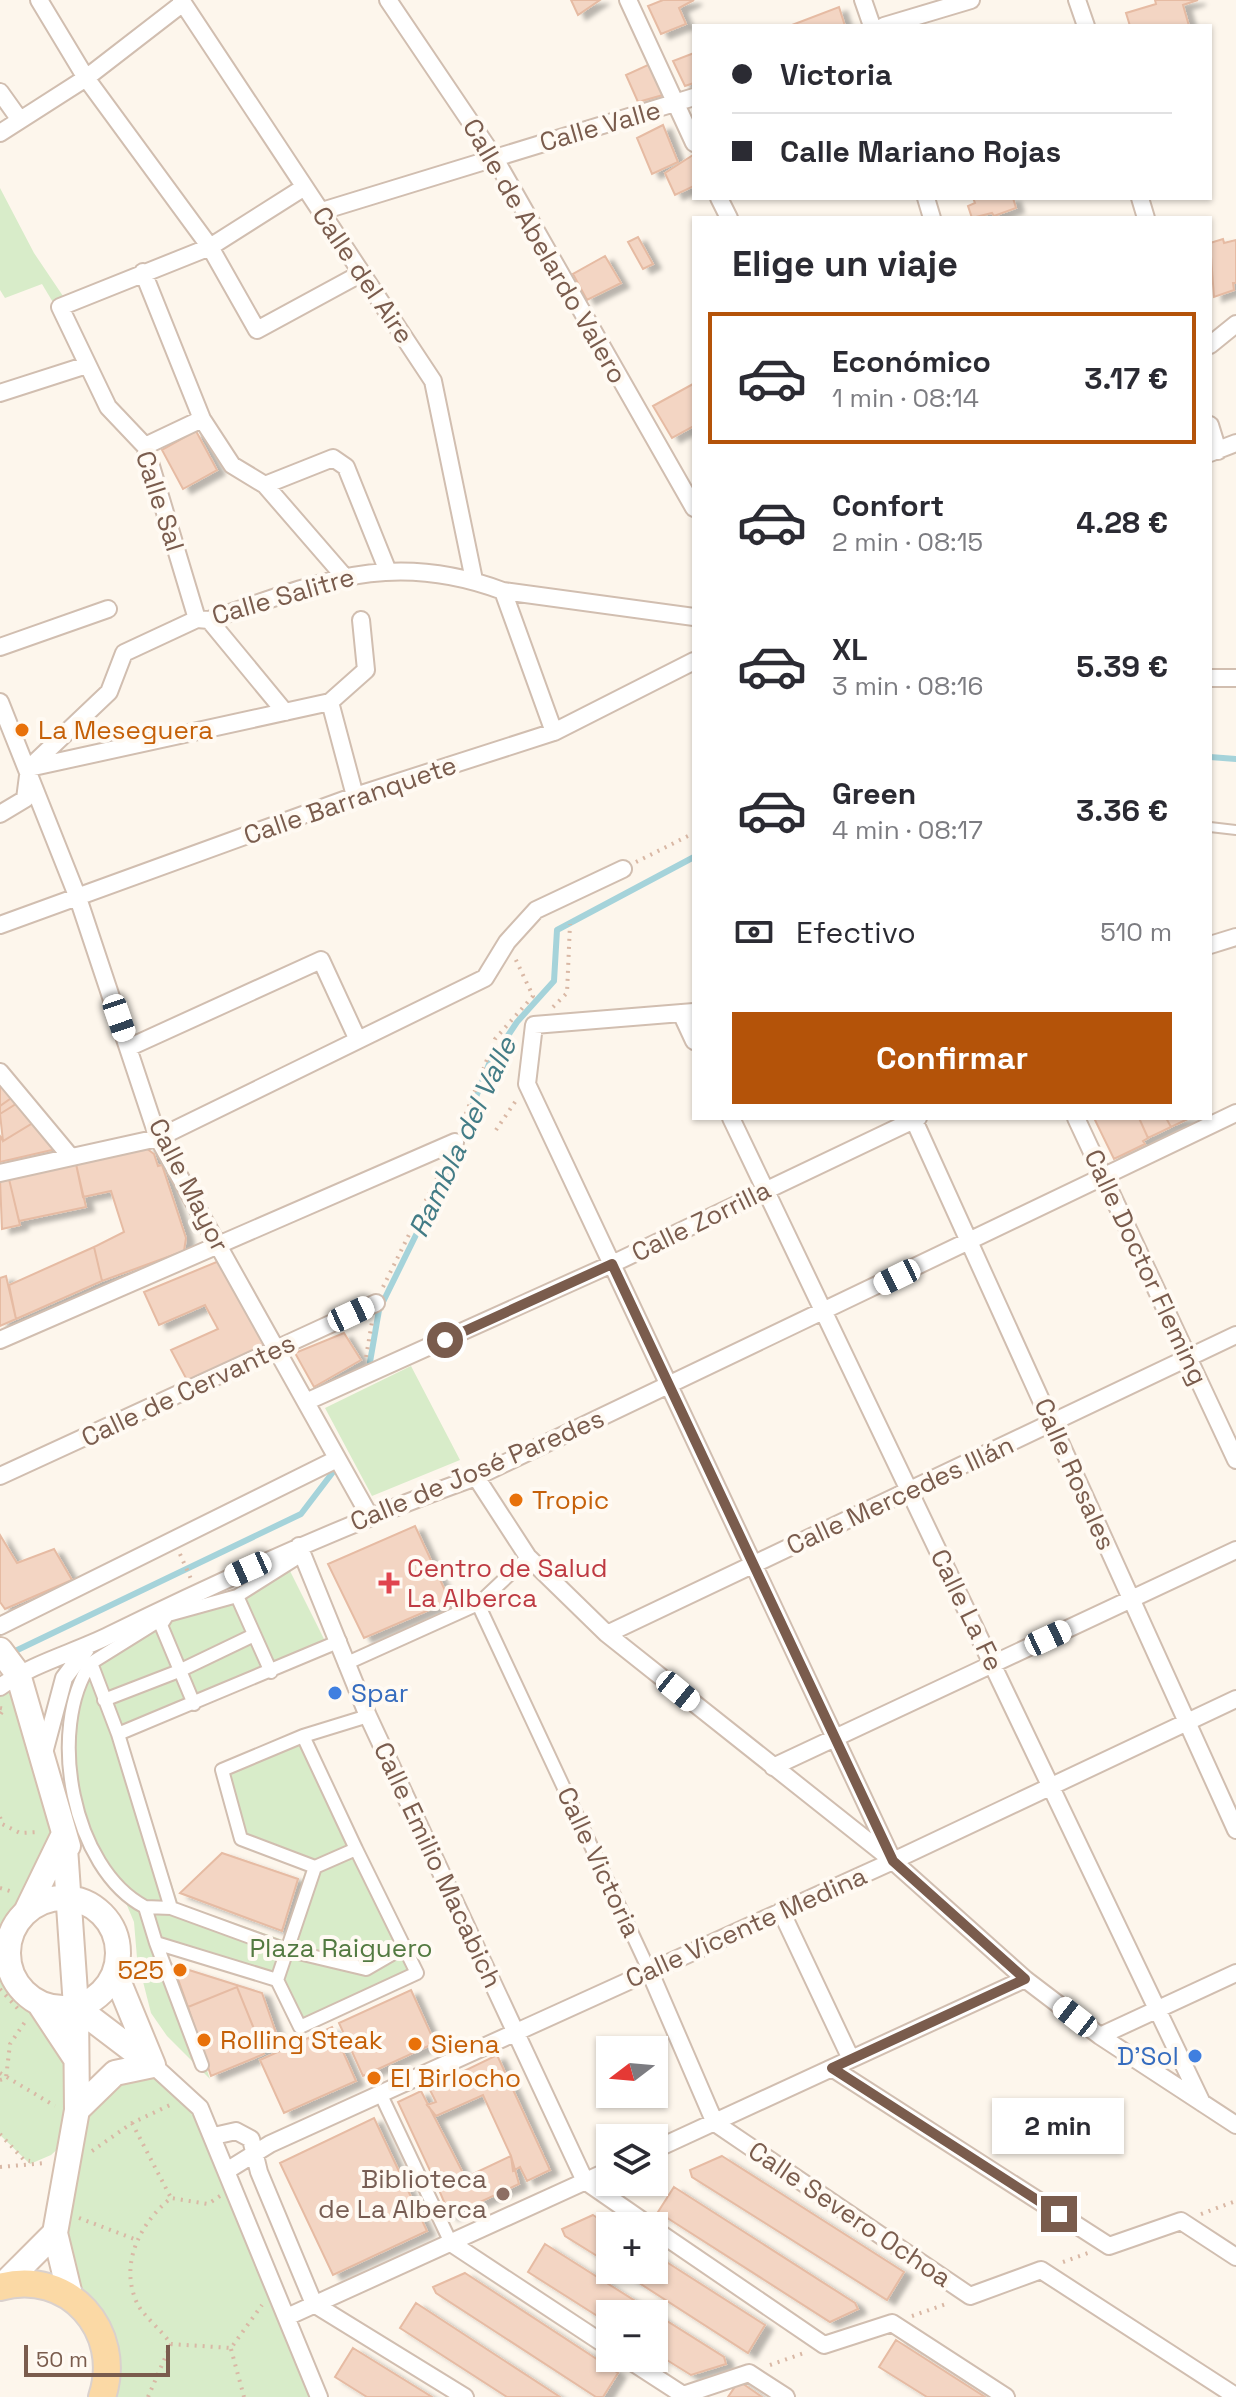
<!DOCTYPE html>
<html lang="es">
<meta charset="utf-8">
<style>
:root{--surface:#fff;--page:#f2f2f3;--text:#2b2b33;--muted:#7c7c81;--line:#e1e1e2;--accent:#b45309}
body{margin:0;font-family:"Space Grotesk",sans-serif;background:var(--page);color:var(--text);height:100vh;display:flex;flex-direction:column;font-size:30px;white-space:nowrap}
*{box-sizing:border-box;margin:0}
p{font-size:26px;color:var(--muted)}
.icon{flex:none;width:44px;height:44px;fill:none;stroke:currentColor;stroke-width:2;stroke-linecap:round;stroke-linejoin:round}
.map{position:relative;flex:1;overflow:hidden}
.side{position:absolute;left:692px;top:216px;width:520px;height:904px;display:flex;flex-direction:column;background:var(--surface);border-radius:0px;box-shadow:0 2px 6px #0004}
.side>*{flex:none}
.guide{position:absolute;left:692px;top:24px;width:520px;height:176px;border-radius:0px;box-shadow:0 2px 6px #0004;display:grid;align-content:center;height:176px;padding:0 40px;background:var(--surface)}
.needle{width:52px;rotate:254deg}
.tools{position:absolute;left:596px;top:2036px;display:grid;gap:16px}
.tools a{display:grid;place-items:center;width:72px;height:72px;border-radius:0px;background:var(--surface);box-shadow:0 2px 6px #0004;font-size:40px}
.scale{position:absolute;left:24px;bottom:20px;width:146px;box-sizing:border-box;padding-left:8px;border:4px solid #7a5c4d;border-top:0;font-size:22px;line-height:28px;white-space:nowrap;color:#7a5c4d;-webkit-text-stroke:6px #fffaf3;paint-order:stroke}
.end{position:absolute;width:36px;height:36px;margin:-18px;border:10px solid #7a5c4d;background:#fff;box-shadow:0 0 0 4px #fff}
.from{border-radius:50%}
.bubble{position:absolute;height:56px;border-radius:0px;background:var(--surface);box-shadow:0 2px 6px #0004;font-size:26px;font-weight:600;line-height:56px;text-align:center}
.car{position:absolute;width:24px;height:48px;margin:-24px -12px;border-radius:10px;box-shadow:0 0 6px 2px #0007;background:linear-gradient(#fff 24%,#345 0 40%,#fff 0 76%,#345 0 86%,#fff 0)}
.guide b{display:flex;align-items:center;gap:28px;height:76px;font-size:30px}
.guide b+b{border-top:2px solid var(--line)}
.guide i{width:20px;height:20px;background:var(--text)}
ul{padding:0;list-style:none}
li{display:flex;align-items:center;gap:24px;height:132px;margin:0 16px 12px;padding:0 24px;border:4px solid transparent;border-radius:0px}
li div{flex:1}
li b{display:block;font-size:30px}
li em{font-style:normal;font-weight:600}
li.selected{border-color:var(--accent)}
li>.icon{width:72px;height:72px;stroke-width:1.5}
h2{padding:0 40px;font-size:36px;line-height:96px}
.pay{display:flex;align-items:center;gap:20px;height:88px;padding:0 40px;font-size:30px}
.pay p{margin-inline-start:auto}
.action{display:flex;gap:16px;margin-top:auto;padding:16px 40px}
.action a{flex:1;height:92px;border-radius:0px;background:var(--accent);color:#fff;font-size:32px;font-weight:600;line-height:92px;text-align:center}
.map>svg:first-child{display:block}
</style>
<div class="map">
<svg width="1236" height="2397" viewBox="0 0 1236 2397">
<defs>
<filter id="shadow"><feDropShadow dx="8" dy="4.5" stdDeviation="2" flood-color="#0004"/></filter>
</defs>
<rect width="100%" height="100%" fill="#fdf6ec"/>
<path fill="#d8ecc9" d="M0 188 34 253 65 299 60 314 42 284 5 298 0 290Z
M411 1366 460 1460 372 1496 325 1408Z
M289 1569 326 1643 123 1735 178 1903 283 1940 307 1865 239 1840 218 1770 303 1732 419 1975 296 2034 273 1981 164 1947 210 2079 167 2036 151 2013 137 1958 134 1922 126 1903 89 1856 78 1826 65 1770 63 1710 72 1681 102 1641Z
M18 1674 64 1833 27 1910 15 1926 8 1958 13 1976 24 1992 39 2003 76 2059 77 2109 115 2073 153 2065 190 2095 319 2397H102L89 2313 55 2233 71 2137 51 2155 30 2164 0 2135V1684Z"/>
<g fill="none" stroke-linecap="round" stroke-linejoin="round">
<path stroke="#a5d3da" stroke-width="6" d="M1210 757 1236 759
M370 1362 379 1310 445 1176 489 1064 517 1022 554 981 557 930 694 857
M9 1654 301 1514 333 1472"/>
</g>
<path fill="#f3d5c3" stroke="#e6bba3" stroke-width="2" filter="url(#shadow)" d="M571 0H600L578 15Z
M663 0H694L679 8 686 24 661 34 648 6Z
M1155 0H1198L1183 5 1189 26H1130L1126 13 1156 4Z
M839 7 845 26H792V25Z
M694 53V83L685 86 673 61Z
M650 64 663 95 638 102 626 75Z
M663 125 678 162 652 174 637 138Z
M693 155 694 186 675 195 665 173Z
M973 198H1013L1016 208 994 216 992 213 972 218 968 206 975 203Z
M638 237 653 264 643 269 628 242Z
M1223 239 1224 243 1236 240V283H1233L1234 290 1214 297 1210 243Z
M605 256 621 283 587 300 573 274Z
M693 384 694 426 672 438 653 406Z
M196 431 217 470 183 489 162 450Z
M0 1079 14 1096 0 1106Z
M14 1096 19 1102 0 1114V1121V1106Z
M19 1102 36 1121 3 1141 0 1114Z
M1094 1118H1139L1148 1138 1143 1141 1145 1144 1114 1159Z
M1139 1118H1166L1171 1127 1148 1138Z
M1166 1118H1190L1171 1127Z
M36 1121 55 1143 52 1150 0 1162V1136L3 1141Z
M146 1148 154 1154 158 1166 162 1165 186 1238 184 1251 102 1281 94 1247 124 1232 111 1191 83 1197 76 1164Z
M76 1164 86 1207 19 1221 9 1179Z
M9 1179 20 1225 2 1229 0 1180Z
M94 1247 102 1281 16 1319 9 1285Z
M219 1261 270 1346 188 1382 171 1350 218 1329 205 1305 159 1325 144 1292Z
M6 1276 16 1319 0 1326V1278Z
M344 1333 361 1360 314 1387 295 1353Z
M415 1526 450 1601 364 1638 328 1564Z
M0 1535 17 1563 54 1549 72 1580 5 1609 0 1602Z
M222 1853 298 1879 282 1931 180 1893Z
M173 1965 262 1993 280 2044 263 2051 237 1987 188 2007Z
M237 1987 264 2054 211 2076 188 2007Z
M411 1990 435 2043 363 2076 339 2023Z
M332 2027 356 2081 284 2113 260 2060Z
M497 2055 550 2170 527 2181 520 2167 513 2171 511 2156 483 2095 436 2116 427 2105 436 2102 429 2088Z
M421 2091 465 2177 439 2190 398 2102Z
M374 2118 427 2231 333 2275 280 2163Z
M511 2156 519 2184 450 2216 439 2190Z
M722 2156 904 2272 887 2300 692 2177 690 2170Z
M674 2187 855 2303 858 2309 830 2322 658 2212Z
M593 2215 610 2226V2264L565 2236 562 2229Z
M545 2244 724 2357 726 2364 691 2375 654 2352V2314H610V2324L528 2272Z
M654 2254 765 2325 748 2353 619 2270H654Z
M465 2273 618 2373 603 2397H596L436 2293 433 2287Z
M416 2303 560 2397H507L400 2328Z
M896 2340 985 2397H927L879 2367Z
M353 2348 432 2397H367L335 2377Z
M739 2381 762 2397H728Z"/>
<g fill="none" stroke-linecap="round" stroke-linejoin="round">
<g stroke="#d1beb0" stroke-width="12">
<path id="service" d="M1210 827 1236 830"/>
</g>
<g stroke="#d1beb0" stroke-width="16">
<path id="pedestrian" d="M302 1555 237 1596 168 1615 91 1663 118 1734 340 1641
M237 1596 271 1672
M478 1604 649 1970
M167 1616 161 1625 194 1704
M91 1663C46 1728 72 1869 145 1907
M345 1664 478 1604 528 1557
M104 1700 179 1671 254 1635
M118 1734 171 1908
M303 1736 222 1770 241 1839 315 1867
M356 1849 417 1973 300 2027 277 1980 315 1867 356 1849 303 1736 368 1716
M156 1943 202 2065
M277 1980 156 1943 145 1907 171 1908 286 1950 366 1969 404 1947
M380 2093 451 2243"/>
</g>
<g stroke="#d1beb0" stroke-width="20">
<path id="minor" d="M39 0 86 78 210 247 303 188
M181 0 433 381 474 580
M388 0 494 157 694 508
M628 0 694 143
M863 0 872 26
M1077 0 1086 26
M884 26 971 0
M0 92 20 120
M0 133 86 78 183 3
M719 198 729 218
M926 198 932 218
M1140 198 1146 218
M322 211 694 97
M143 272 202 419
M1210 345 1236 324
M0 393 87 365
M1210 425 1218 451
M145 446 202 419 232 465 265 485 333 458 346 467 387 569
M1210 453 1236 443
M265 485 343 575
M503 591 554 732
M197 619 145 446 108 407 60 307 210 247 257 330 362 273
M209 620 285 712
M0 647 108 609
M1210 678H1236
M0 702 78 898 158 1138 369 1515
M330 702 366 670 361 620
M29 768 109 692 124 653 197 619 209 620C317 584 388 548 503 591L694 617
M0 814 25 799 29 768 330 702 355 796
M0 925 355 796 554 732 694 661
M1210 945 1236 937
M694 1012 534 1025 527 1084 893 1861
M681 1013 694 1041
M130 1047 321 960 357 1038
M0 1072 70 1156
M731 1118 1202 2103
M913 1118 1236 1830
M1076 1118 1236 1460
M0 1173 158 1138 485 978 507 942 536 910 623 869
M0 1340 455 1142
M308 1401 612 1264 918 1118
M0 1476 376 1303
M476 1477 528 1557 607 1634 893 1861 1025 1979 1100 2036 1236 2125
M299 1546 368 1716 585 2181 650 2226
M0 1626 337 1459
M607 1634 1236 1335
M0 1687C33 1663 74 1653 110 1635 230 1576 350 1522 476 1477L1236 1113
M44 1753 64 1678 86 1649
M773 1767 1236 1550
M781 1911 851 2059
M649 1970 715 2123 970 2296 1041 2270 1234 2395
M1100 2036 1236 1973
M153 2065 200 2108 319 2397
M832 2068 1109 2246 1181 2221 1236 2257
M214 2136 236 2131 251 2139 259 2172 314 2304 465 2397
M654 2150 1025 1979
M228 2170 270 2144 893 1861 1236 1699
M654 2229 824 2345 892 2323 1006 2397
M451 2243 610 2348
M287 2317 610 2170
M626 2358 683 2395 749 2373 786 2397"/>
</g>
<g stroke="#d6c0b0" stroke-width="28">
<path id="secondary" d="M0 1650 18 1674 68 1846
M64 1833 76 2007 77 2110 55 2233 70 2295
M8 1953a55 55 0 1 1 110 0a55 55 0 1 1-110 0Z
M27 1910 63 1836
M115 1973 153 2065
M39 2003 76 2059
M76 2007 151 2064
M77 2110 115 2073 153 2065
M3 2285 55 2233"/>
</g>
<g stroke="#dad1cd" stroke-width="30">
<path id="primary" d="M0 2287C68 2268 124 2331 102 2397"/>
</g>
<path stroke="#d9b8a5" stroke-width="4" stroke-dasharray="2 6" stroke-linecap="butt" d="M636 862 694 833
M553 1007 567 993 570 924
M460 1129 495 1039 533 996 515 958
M496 1130 517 1099
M383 1287 443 1166
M366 1357 372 1322
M180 1554 191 1579
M0 1708 4 1709 0 1715
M0 1817 2 1824 20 1833 40 1832
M0 1888 13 1892
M0 1989 19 2010
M0 2073 55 2106
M0 2080 6 2078 10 2044 27 2019
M132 2123 171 2198
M0 2134 24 2160 30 2161
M92 2151 132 2123 170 2105
M0 2167 46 2163
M220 2196 208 2204 171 2198C140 2223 118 2265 138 2305 144 2316 162 2331 171 2344L231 2348 262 2305
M1201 2214 1236 2201
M79 2218 137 2240
M1063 2262 1088 2253
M912 2316 949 2303
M231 2349 244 2397
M770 2365 807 2352
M148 2397 171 2344"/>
<use href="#service" stroke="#fff" stroke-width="8"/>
<use href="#pedestrian" stroke="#fff" stroke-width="12"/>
<use href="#minor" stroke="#fff" stroke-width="16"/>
<use href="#secondary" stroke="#fff" stroke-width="24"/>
<use href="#primary" stroke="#fbd9a5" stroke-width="26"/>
</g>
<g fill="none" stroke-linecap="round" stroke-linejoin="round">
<path stroke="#7a5c4d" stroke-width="10" d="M445 1340 612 1264 893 1861 1025 1979 832 2068 1059 2214"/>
</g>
<g fill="#e8710a" stroke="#fffaf3" stroke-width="3">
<circle cx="22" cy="730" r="8"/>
<circle cx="516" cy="1500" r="8"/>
<circle cx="180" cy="1970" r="8"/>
<circle cx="204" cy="2040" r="8"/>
<circle cx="415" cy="2044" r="8"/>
<circle cx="374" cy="2078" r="8"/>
</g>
<path fill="#e0444e" stroke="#fffaf3" stroke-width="3" d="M385 1571h8v8h8v8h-8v8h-8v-8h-8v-8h8z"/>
<g fill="#3f7fe0" stroke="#fffaf3" stroke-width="3">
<circle cx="335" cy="1693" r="8"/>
<circle cx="1195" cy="2056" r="8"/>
</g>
<circle fill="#8d6e63" stroke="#fffaf3" stroke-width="3" cx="503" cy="2194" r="8"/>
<g text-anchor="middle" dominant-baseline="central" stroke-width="8" stroke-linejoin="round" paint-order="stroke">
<g font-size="26" fill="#7a5c4d" stroke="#fffaf3">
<text transform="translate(600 126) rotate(-16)">Calle Valle</text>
<text transform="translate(545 251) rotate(60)">Calle de Abelardo Valero</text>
<text transform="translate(363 275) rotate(56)">Calle del Aire</text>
<text transform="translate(160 501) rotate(72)">Calle Sal</text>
<text transform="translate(283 596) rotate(-16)">Calle Salitre</text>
<text transform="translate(350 800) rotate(-19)">Calle Barranquete</text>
<text transform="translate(189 1185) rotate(63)">Calle Mayor</text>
<text transform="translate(701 1221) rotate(-26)">Calle Zorrilla</text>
<text transform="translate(1146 1267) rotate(65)">Calle Doctor Fleming</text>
<text transform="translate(188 1390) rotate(-25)">Calle de Cervantes</text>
<text transform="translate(477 1470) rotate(-23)">Calle de José Paredes</text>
<text transform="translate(1075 1474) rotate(66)">Calle Rosales</text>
<text transform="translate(900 1495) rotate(-25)">Calle Mercedes Illán</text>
<text transform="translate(967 1610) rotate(64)">Calle La Fe</text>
<text transform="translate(599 1862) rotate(65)">Calle Victoria</text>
<text transform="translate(438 1865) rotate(65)">Calle Emilio Macabich</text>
<text transform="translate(746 1927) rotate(-24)">Calle Vicente Medina</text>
<text transform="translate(850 2214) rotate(34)">Calle Severo Ochoa</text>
</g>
<g font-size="26" fill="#c56008" stroke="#fffaf3" text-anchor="start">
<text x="38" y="730">La Meseguera</text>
<text x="532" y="1500">Tropic</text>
<text x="164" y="1970" text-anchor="end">525</text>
<text x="220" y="2040">Rolling Steak</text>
<text x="431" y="2044">Siena</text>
<text x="390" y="2078">El Birlocho</text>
</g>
<g font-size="26" fill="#be3a42" stroke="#fffaf3" text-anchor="start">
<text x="407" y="1568">Centro de Salud<tspan x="407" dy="30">La Alberca</tspan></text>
</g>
<g font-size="26" fill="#366cbe" stroke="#fffaf3" text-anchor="start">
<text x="351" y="1693">Spar</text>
<text x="1179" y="2056" text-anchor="end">D'Sol</text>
</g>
<g font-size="26" fill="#537a41" stroke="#fffaf3">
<text x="341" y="1948">Plaza Raiguero</text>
</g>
<g font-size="26" fill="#785e54" stroke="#fffaf3" text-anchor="end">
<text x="487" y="2179">Biblioteca<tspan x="487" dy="30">de La Alberca</tspan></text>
</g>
<g font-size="28" font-style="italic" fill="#437c86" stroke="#fffaf3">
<text transform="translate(462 1137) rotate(-65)">Rambla del Valle</text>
</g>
</g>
</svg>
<div class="tools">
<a><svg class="needle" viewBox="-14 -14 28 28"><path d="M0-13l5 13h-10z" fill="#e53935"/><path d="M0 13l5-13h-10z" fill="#7c7c81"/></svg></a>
<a><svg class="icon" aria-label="layers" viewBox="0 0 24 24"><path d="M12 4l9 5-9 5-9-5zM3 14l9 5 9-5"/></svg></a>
<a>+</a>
<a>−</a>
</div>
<div class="scale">50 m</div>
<i class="end from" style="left:445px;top:1340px"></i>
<i class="end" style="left:1059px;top:2214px"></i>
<div class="bubble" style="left:992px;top:2098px;width:132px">2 min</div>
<i class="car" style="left:119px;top:1018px;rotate:161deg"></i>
<i class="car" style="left:897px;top:1277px;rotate:244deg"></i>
<i class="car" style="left:351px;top:1314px;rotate:65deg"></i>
<i class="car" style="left:248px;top:1569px;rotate:246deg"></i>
<i class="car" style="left:1048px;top:1638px;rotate:65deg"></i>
<i class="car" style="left:678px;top:1691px;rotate:129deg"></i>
<i class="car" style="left:1075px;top:2017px;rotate:308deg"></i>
<div class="guide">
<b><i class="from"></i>Victoria</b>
<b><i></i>Calle Mariano Rojas</b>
</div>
<section class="side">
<h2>Elige un viaje</h2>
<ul>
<li class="selected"><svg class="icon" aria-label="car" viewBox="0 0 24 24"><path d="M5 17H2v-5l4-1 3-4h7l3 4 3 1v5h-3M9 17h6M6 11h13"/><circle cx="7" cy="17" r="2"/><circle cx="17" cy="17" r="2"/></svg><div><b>Económico</b><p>1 min · 08:14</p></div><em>3.17 €</em></li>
<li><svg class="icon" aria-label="car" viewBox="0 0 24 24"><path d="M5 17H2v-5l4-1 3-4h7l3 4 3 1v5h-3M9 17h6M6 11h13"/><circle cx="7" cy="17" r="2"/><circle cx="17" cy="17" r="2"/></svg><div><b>Confort</b><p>2 min · 08:15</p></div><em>4.28 €</em></li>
<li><svg class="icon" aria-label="car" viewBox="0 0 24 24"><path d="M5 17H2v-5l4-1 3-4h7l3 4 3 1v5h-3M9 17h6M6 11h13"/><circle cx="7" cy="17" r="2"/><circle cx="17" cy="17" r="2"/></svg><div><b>XL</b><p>3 min · 08:16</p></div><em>5.39 €</em></li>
<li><svg class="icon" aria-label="car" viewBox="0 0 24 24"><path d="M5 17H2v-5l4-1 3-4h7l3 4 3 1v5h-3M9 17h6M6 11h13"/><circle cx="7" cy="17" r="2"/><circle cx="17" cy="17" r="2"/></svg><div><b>Green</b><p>4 min · 08:17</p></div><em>3.36 €</em></li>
</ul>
<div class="pay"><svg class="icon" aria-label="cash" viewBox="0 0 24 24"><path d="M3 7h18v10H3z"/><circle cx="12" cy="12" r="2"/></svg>Efectivo<p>510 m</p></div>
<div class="action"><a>Confirmar</a></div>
</section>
</div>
